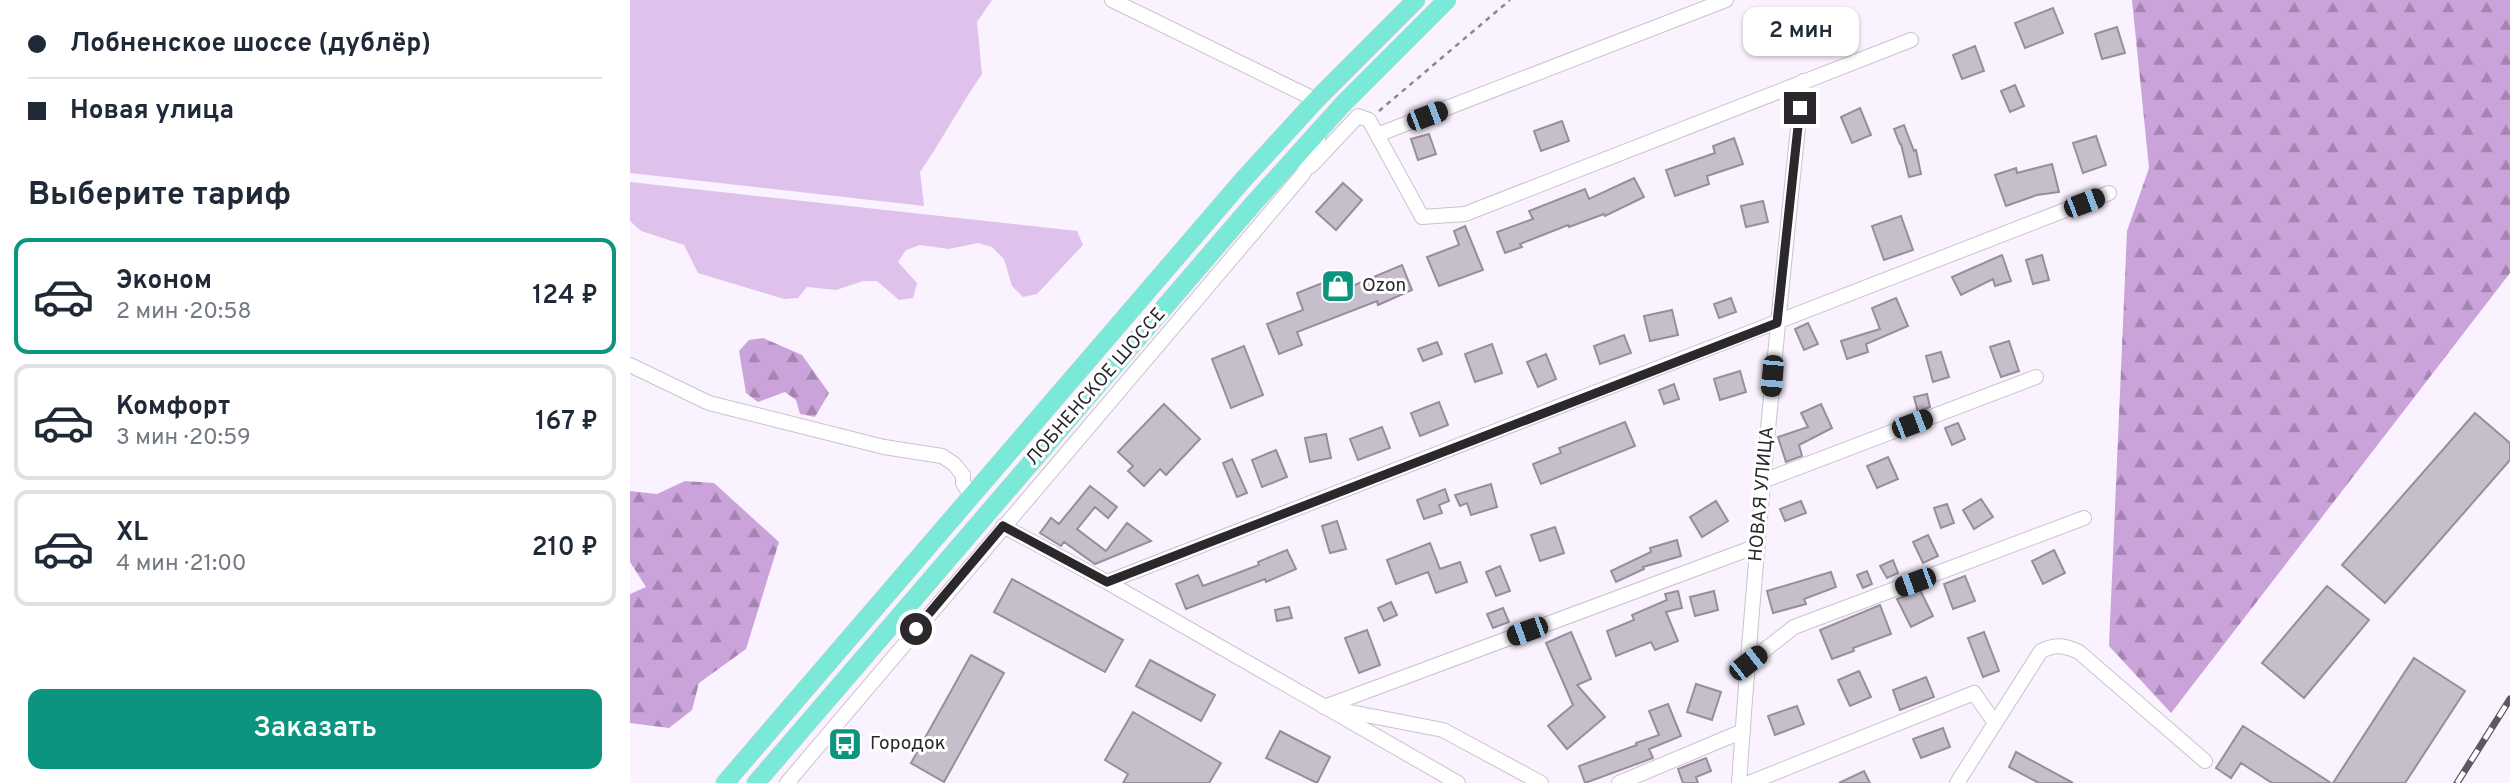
<!DOCTYPE html>
<html lang="ru">
<meta charset="utf-8">
<style>
:root{--surface:#fff;--page:#f6f6f7;--text:#1f2937;--muted:#747a83;--line:#e0e1e3;--accent:#0c947f}
body{margin:0;font-family:Overpass,sans-serif;background:var(--page);color:var(--text);height:100vh;display:flex;flex-direction:column;font-size:26px;white-space:nowrap}
*{box-sizing:border-box;margin:0}
p{font-size:23px;color:var(--muted)}
.icon{flex:none;width:38px;height:38px;fill:none;stroke:currentColor;stroke-width:2;stroke-linecap:round;stroke-linejoin:round}
.map{position:relative;flex:1;overflow:hidden}
.details{display:flex;flex-direction:column;background:var(--surface);width:630px}
.details>*{flex:none}
.top-card{display:grid;align-content:center;height:154px;padding:0 28px;background:var(--surface)}
.end{position:absolute;width:32px;height:32px;margin:-16px;border:9px solid #2b282d;background:#fff;box-shadow:0 0 0 4px #fff}
.from{border-radius:50%}
.bubble{position:absolute;height:49px;border-radius:14px;background:var(--surface);box-shadow:0 2px 5px #0004;font-size:23px;font-weight:600;line-height:49px;text-align:center}
.car{position:absolute;width:21px;height:42px;margin:-21px -10px;border-radius:9px;box-shadow:0 0 5px 2px #0007;background:linear-gradient(#222 24%,#8ab4d8 0 40%,#222 0 76%,#8ab4d8 0 86%,#222 0)}
.top-card b{display:flex;align-items:center;gap:24px;height:66px;font-size:26px}
.top-card b+b{border-top:2px solid var(--line)}
.top-card i{width:18px;height:18px;background:var(--text)}
ul{padding:0;list-style:none}
li{display:flex;align-items:center;gap:21px;height:116px;margin:0 14px 10px;padding:0 14px;border:4px solid var(--line);border-radius:14px}
li div{flex:1}
li b{display:block;font-size:26px}
li em{font-style:normal;font-weight:600}
li.current{border-color:var(--accent)}
li>.icon{width:63px;height:63px;stroke-width:1.5}
h2{padding:0 28px;font-size:32px;line-height:84px}
.button{display:flex;gap:14px;margin-top:auto;padding:14px 28px}
.button a{flex:1;height:80px;border-radius:14px;background:var(--accent);color:#fff;font-size:28px;font-weight:600;line-height:80px;text-align:center}
main{display:flex;flex:1;min-height:0}
.map>svg:first-child{display:block}
</style>
<main>
<section class="details">
<div class="top-card">
<b><i class="from"></i>Лобненское шоссе (дублёр)</b>
<b><i></i>Новая улица</b>
</div>
<h2>Выберите тариф</h2>
<ul>
<li class="current"><svg class="icon" aria-label="car" viewBox="0 0 24 24"><path d="M5 17H2v-5l4-1 3-4h7l3 4 3 1v5h-3M9 17h6M6 11h13"/><circle cx="7" cy="17" r="2"/><circle cx="17" cy="17" r="2"/></svg><div><b>Эконом</b><p>2 мин · 20:58</p></div><em>124 ₽</em></li>
<li><svg class="icon" aria-label="car" viewBox="0 0 24 24"><path d="M5 17H2v-5l4-1 3-4h7l3 4 3 1v5h-3M9 17h6M6 11h13"/><circle cx="7" cy="17" r="2"/><circle cx="17" cy="17" r="2"/></svg><div><b>Комфорт</b><p>3 мин · 20:59</p></div><em>167 ₽</em></li>
<li><svg class="icon" aria-label="car" viewBox="0 0 24 24"><path d="M5 17H2v-5l4-1 3-4h7l3 4 3 1v5h-3M9 17h6M6 11h13"/><circle cx="7" cy="17" r="2"/><circle cx="17" cy="17" r="2"/></svg><div><b>XL</b><p>4 мин · 21:00</p></div><em>210 ₽</em></li>
</ul>
<div class="button"><a>Заказать</a></div>
</section>
<div class="map">
<svg width="1880" height="783" viewBox="0 0 1880 783">
<defs>
<pattern id="forest-firs" width="22" height="20" patternUnits="userSpaceOnUse" patternTransform="scale(1.75)"><rect width="22" height="20" fill="#caa3db"/><path d="M5 1l3.5 6h-7zM16 11l3.5 6h-7z" fill="#a485b2"/></pattern>
</defs>
<rect width="100%" height="100%" fill="#faf2fe"/>
<path fill="#dec2eb" d="M0 0H362L347 22 352 74C330 106 312 140 290 172L294 206 0 173Z
M0 182 447 231 453 245 407 294 393 297 382 286 374 259 362 247 348 243 319 249 290 245 276 250 268 262 287 283 283 298 269 300 247 281H233L206 290 177 287 168 298 154 299 68 273 54 245 11 231 0 221Z"/>
<path fill="url(#forest-firs)" d="M1502 0H1880V273L1541 713 1479 646 1497 231 1519 168Z
M133 338 172 355 199 393 185 417 170 414 166 400 155 392 128 402 116 393 109 351 119 340Z
M55 481 84 483 149 542 116 649 69 683 62 710 39 728 0 723V594L16 587 0 562V491L27 494Z"/>
<path fill="#c7becc" stroke="#978e9b" stroke-width="2" d="M1423 8 1433 33 1395 48 1385 23Z
M1487 27 1495 53 1472 59 1465 34Z
M1345 46 1354 71 1332 79 1323 55Z
M1385 85 1394 106 1380 112 1371 91Z
M1230 108 1241 135 1222 143 1211 117Z
M932 121 939 141 911 151 904 131Z
M1274 125 1284 151 1286 150 1291 174 1279 177 1271 144H1270L1264 129Z
M799 134 806 154 788 160 781 139Z
M1466 136 1476 165 1453 173 1443 143Z
M1104 138 1113 164 1077 176 1079 184 1045 196 1036 170 1085 153 1083 146Z
M1422 164 1429 192 1407 195 1376 206 1365 175 1386 168 1387 173Z
M1004 178 1014 197 975 216 974 214 939 227 938 225 890 244 892 247 875 253 867 232 903 219 899 211 955 189 959 199Z
M713 183 732 200 706 230 686 212Z
M1133 201 1138 222 1116 227 1111 206Z
M1271 216 1283 250 1254 260 1242 226Z
M835 226 853 270 809 286 797 257 829 245 824 231Z
M1372 255 1381 281 1365 286 1363 279 1331 295 1322 277Z
M1412 255 1419 280 1403 284 1396 260Z
M772 265 782 290 748 305 747 301 667 332 672 345 649 354 637 324 673 310 667 293 715 274 720 287Z
M1101 298 1106 312 1089 318 1084 304Z
M1266 298 1278 326 1236 344 1238 352 1217 359 1211 341 1250 329 1242 308Z
M1042 310 1048 335 1020 341 1014 316Z
M1178 323 1188 344 1174 350 1165 329Z
M994 335 1001 353 970 364 964 346Z
M1379 341 1389 371 1371 377 1360 347Z
M807 342 812 354 793 361 788 349Z
M862 344 872 373 845 382 835 354Z
M614 346 633 395 601 408 582 359Z
M1311 352 1319 377 1303 382 1296 356Z
M916 354 926 379 908 387 897 362Z
M1110 371 1116 392 1090 400 1084 379Z
M1044 384 1049 399 1034 404 1029 390Z
M1297 394 1300 407 1288 412 1284 397Z
M809 402 818 425 790 436 781 413Z
M534 404 570 439 536 475 530 469 514 486 498 471 503 466 488 452Z
M1191 404 1202 428 1169 445 1172 456 1156 462 1148 437 1178 427 1171 413Z
M1845 413 1880 443V460L1755 603 1712 565Z
M995 422 1005 446 911 484 903 464 931 453 929 448Z
M1328 423 1335 439 1322 445 1315 428Z
M752 427 760 448 728 460 720 439Z
M696 434 701 458 680 462 675 438Z
M646 450 657 477 632 487 622 460Z
M1258 457 1268 479 1247 488 1237 466Z
M602 459 617 493 607 497 593 463Z
M861 484 867 507 841 515 837 503 830 506 825 495Z
M460 486 487 507 478 518 465 507 447 529 476 551 497 523 521 541 465 564 434 542 431 546 410 533 421 518 429 524Z
M815 489 819 501 809 505 812 513 794 519 787 500Z
M1351 499 1363 517 1344 529 1333 510Z
M1086 501 1098 521 1072 537 1060 517Z
M1171 501 1176 513 1155 521 1150 509Z
M1317 504 1324 523 1311 528 1304 508Z
M707 521 716 549 700 553 692 526Z
M925 527 934 553 910 561 901 535Z
M1298 535 1308 556 1293 563 1283 542Z
M1047 540 1051 556 1013 567 1014 569 986 582 981 571 1021 552 1020 548Z
M800 543 810 569 830 562 837 582 806 593 798 572 766 584 757 560Z
M657 550 666 569 636 582 635 579 556 609 546 584 568 575 573 586 629 565 628 562Z
M1424 550 1435 573 1413 584 1402 561Z
M1263 560 1268 573 1257 578 1250 566Z
M870 566 880 591 866 596 856 572Z
M1237 571 1242 584 1233 588 1227 575Z
M1201 572 1206 587 1174 599 1176 604 1143 613 1137 591Z
M1335 576 1345 601 1323 609 1314 584Z
M382 579 493 640 475 672 364 612Z
M1697 586 1739 620 1674 698 1632 663Z
M1290 590 1303 616 1281 627 1267 599Z
M1048 591 1052 608 1036 612 1048 641 1025 650 1021 642 986 656 977 631 1004 620 1002 615 1037 600 1035 594Z
M1084 591 1088 610 1065 616 1060 597Z
M761 602 767 615 754 621 748 608Z
M1250 605 1261 634 1223 648 1224 651 1202 659 1190 630Z
M659 607 662 618 647 621 645 610Z
M873 608 879 622 863 628 857 614Z
M737 630 750 665 729 673 715 638Z
M941 632 961 679 947 685 975 717 937 749 918 726 943 705 916 643Z
M1354 632 1369 671 1353 677 1338 638Z
M341 655 374 673 314 782 281 763Z
M1784 658 1835 691 1775 783H1703Z
M520 660 585 695 571 721 506 686Z
M1229 671 1241 697 1220 706 1208 680Z
M1296 677 1304 697 1270 710 1263 690Z
M1066 684 1091 692 1082 720 1057 712Z
M1038 704 1051 736 1019 749 1023 758 955 783 949 766 1007 745 1006 743 1029 735 1019 711Z
M1167 706 1174 724 1145 735 1138 716Z
M503 712 591 763 579 783H493L498 774 475 760Z
M1613 726 1701 783H1642L1611 763 1601 778 1586 768Z
M1313 728 1320 747 1291 758 1283 739Z
M650 731 700 757 687 783 636 758Z
M1386 752 1443 783H1409L1379 767Z
M1076 758 1081 771 1066 777 1068 783H1053L1048 769Z
M1234 771 1240 783H1209Z"/>
<g fill="none" stroke-linecap="round" stroke-linejoin="round">
<g stroke="#cbc2d0" stroke-width="16">
<path id="minor" d="M482 0 686 100
M747 135 1096 0
M681 166 728 116 739 120 792 217 835 214 1281 40
M0 365 79 403 254 447 312 456 324 464 333 475V483L341 496
M1133 481 1406 377
M373 526 477 582 828 783
M477 582 1479 193
M1118 663 1164 627 1454 518
M694 707 1127 546
M705 709 813 730 911 783
M157 783 673 174 683 156 690 131
M989 783 1113 731
M1109 783C1125 548 1148 315 1173 81
M1119 783 1344 693 1365 723
M1327 783 1411 651C1426 644 1434 645 1449 652L1575 761"/>
</g>
<g stroke="#d5d4d5" stroke-width="19">
<path id="major" d="M95 783 612 181 686 100 786 0
M126 783 623 204 713 104 817 0"/>
</g>
<path stroke="#8d8790" stroke-width="2.5" stroke-dasharray="5 5" stroke-linecap="butt" d="M749 111 880 0"/>
<use href="#minor" stroke="#fff" stroke-width="14"/>
<use href="#major" stroke="#7ae9d7" stroke-width="18"/>
<g stroke="#5c585f" stroke-width="7">
<path id="rail" d="M1827 783 1880 699"/>
</g>
<use href="#rail" stroke="#fff" stroke-width="4.5" stroke-dasharray="13" stroke-linecap="butt"/>
</g>
<g fill="none" stroke-linecap="round" stroke-linejoin="round">
<path stroke="#2b282d" stroke-width="9" d="M286 629 373 526 477 582 1147 323 1170 108"/>
</g>
<defs>
<g id="shop-square" transform="scale(1.75)"><rect x="-9" y="-9" width="18" height="18" rx="4" fill="#0c947f" stroke="#fff"/><path d="M-5-2.5h2.3a2.7 3.5 0 0 1 5.4 0H5L5.5 6h-11ZM-1.5-2.5h3a1.5 2.3 0 0 0-3 0Z" fill="#fff"/></g>
<g id="bus-square" transform="scale(1.75)"><rect x="-9" y="-9" width="18" height="18" rx="4" fill="#0c947f" stroke="#fff"/><path d="M-5-6H5V4H4V6H2V4H-2V6H-4V4H-5ZM-3.5-4V0h7V-4ZM-3.5 1.2v1.5H-2V1.2ZM2 1.2v1.5H3.5V1.2Z" fill="#fff"/></g>
</defs>
<g fill-rule="evenodd">
<use href="#shop-square" x="708" y="286"/>
<use href="#bus-square" x="215" y="744"/>
</g>
<g text-anchor="middle" dominant-baseline="central" stroke-width="6" stroke-linejoin="round" paint-order="stroke">
<g font-size="19" fill="#2b282d" stroke="#fff" text-anchor="start">
<text x="732" y="286">Ozon</text>
<text x="240" y="744">Городок</text>
</g>
<g font-size="19" fill="#2b282d" stroke="#fff">
<text transform="translate(466 387) rotate(-49)">ЛОБНЕНСКОЕ ШОССЕ</text>
<text transform="translate(1132 494) rotate(-85)">НОВАЯ УЛИЦА</text>
</g>
</g>
</svg>
<i class="end from" style="left:286px;top:629px"></i>
<i class="end" style="left:1170px;top:108px"></i>
<div class="bubble" style="left:1113px;top:7px;width:116px">2 мин</div>
<i class="car" style="left:797px;top:116px;rotate:69deg"></i>
<i class="car" style="left:1454px;top:203px;rotate:69deg"></i>
<i class="car" style="left:1142px;top:376px;rotate:185deg"></i>
<i class="car" style="left:1282px;top:424px;rotate:69deg"></i>
<i class="car" style="left:1285px;top:582px;rotate:250deg"></i>
<i class="car" style="left:897px;top:631px;rotate:250deg"></i>
<i class="car" style="left:1118px;top:663px;rotate:52deg"></i>
</div>
</main>
